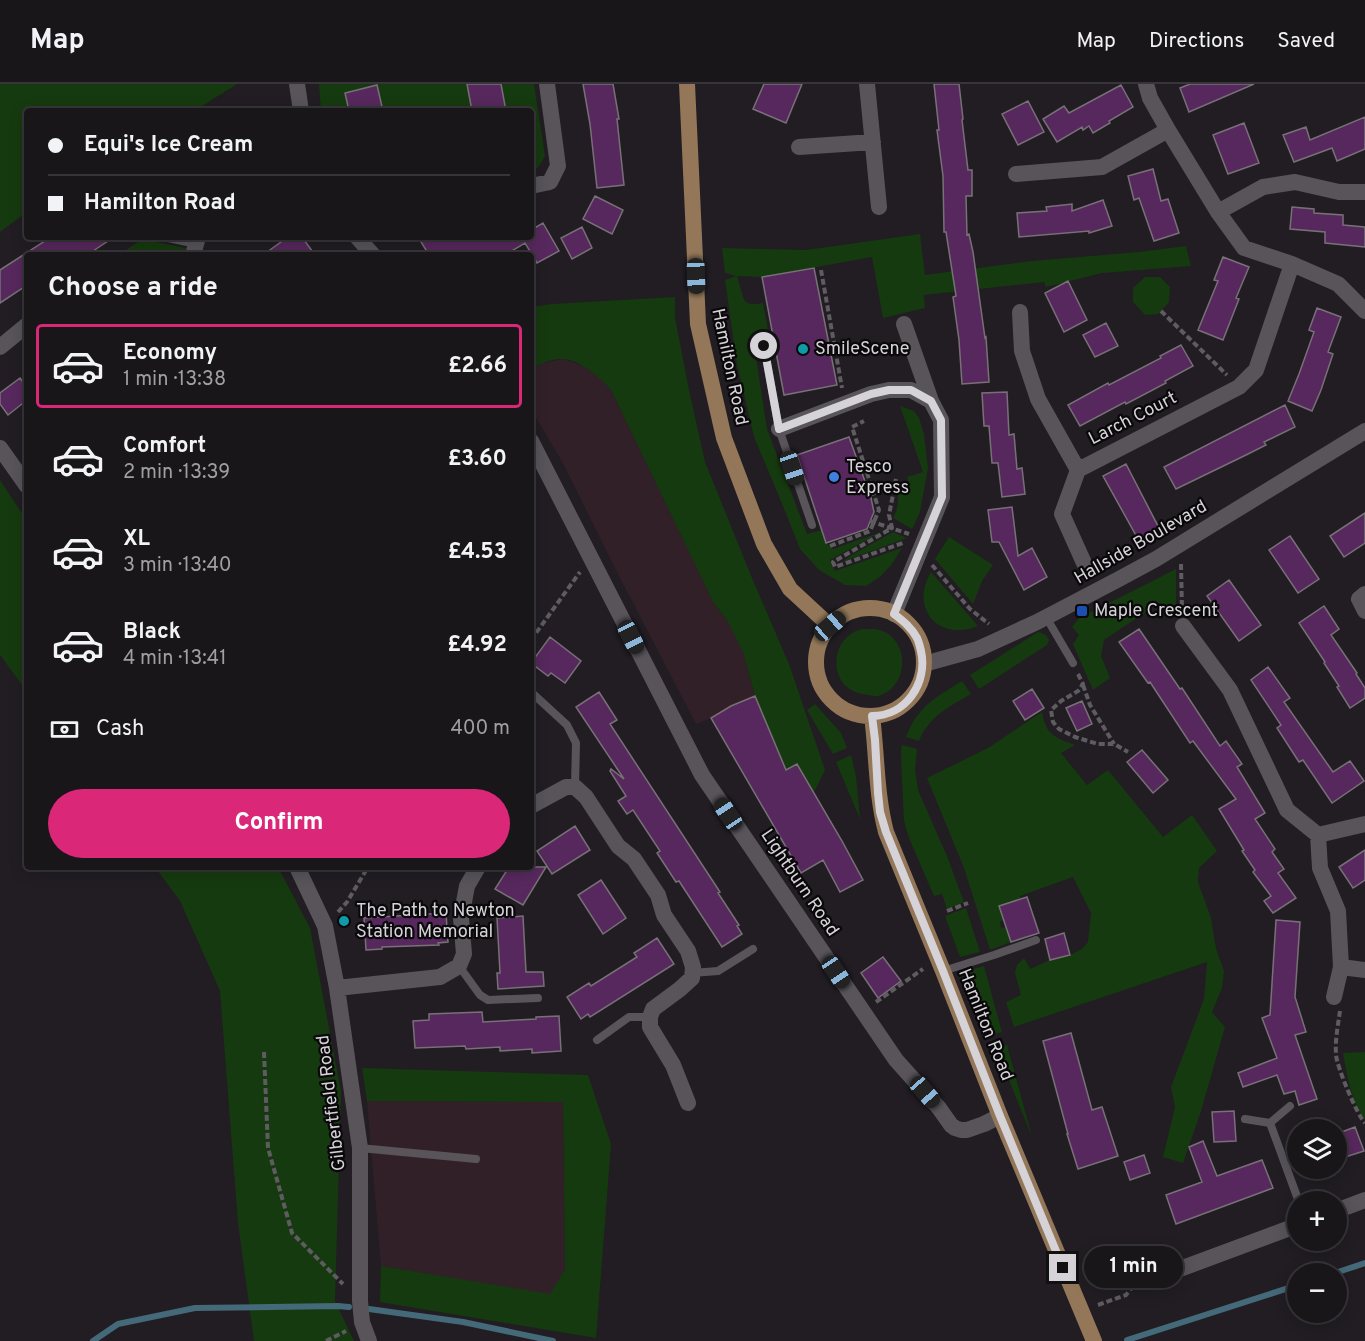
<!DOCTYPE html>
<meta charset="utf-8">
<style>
:root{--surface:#19161a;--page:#262327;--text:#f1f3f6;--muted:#9f9fa2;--line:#373539;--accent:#db2777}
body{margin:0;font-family:Overpass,sans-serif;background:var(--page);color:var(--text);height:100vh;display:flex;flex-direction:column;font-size:22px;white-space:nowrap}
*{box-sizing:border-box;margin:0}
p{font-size:20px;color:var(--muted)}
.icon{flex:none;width:33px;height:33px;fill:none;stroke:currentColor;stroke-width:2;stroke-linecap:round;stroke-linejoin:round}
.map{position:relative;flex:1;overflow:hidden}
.details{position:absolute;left:24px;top:168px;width:510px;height:618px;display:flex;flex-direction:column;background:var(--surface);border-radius:6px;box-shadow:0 3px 15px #0003,0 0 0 2px var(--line)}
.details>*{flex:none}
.guide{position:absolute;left:24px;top:24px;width:510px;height:132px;border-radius:6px;box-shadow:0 3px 15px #0003,0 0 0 2px var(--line);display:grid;align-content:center;height:132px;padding:0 24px;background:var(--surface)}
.controls{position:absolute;left:1287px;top:1035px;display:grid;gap:12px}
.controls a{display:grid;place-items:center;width:60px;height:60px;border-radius:50%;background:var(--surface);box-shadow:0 3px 15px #0003,0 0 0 2px var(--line);font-size:30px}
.end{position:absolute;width:27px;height:27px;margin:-14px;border:8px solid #d5d3d7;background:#111;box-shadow:0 0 0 3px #111}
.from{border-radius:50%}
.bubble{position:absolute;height:42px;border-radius:21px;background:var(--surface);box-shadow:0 3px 15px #0003,0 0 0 2px var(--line);font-size:20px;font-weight:700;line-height:42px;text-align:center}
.car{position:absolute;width:18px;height:36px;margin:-18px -9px;border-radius:8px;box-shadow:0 0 4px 2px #0007;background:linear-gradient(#222 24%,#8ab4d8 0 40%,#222 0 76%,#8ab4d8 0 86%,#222 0)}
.guide b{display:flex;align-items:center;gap:21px;height:57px;font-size:22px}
.guide b+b{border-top:2px solid var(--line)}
.guide i{width:15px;height:15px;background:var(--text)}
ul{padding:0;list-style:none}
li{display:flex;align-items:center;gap:18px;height:84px;margin:0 12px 9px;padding:0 12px;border:3px solid transparent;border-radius:6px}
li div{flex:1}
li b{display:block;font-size:22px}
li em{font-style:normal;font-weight:700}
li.selected{border-color:var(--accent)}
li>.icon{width:54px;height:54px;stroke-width:1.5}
h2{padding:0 24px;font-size:27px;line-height:72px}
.pay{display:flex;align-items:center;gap:15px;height:66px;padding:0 24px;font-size:22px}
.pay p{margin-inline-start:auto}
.cta{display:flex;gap:12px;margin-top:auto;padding:12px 24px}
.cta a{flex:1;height:69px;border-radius:36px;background:var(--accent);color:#fff;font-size:24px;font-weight:700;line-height:69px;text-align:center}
header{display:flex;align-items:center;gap:36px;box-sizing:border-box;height:84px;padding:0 30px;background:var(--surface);border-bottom:2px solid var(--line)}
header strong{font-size:28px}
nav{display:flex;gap:33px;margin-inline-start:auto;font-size:21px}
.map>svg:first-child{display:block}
</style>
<header>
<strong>Map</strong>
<nav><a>Map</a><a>Directions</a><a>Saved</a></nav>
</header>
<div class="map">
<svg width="1365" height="1257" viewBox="0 0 1365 1257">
<rect width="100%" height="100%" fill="#211d23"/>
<path fill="#322028" d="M563 275 583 282 602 295 611 306 713 518 728 538 743 568 755 612 731 622 711 634 696 640 616 486 564 381 531 325V285L543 279Z
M367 1017 563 1018 565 1185 550 1211 381 1182Z"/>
<path fill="#163a0f" d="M0 0H237L194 27H27V128L0 148Z
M319 0H534L545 72C541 79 539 85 531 87V27H321Z
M920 150 925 191 1032 177 1139 168 1186 162 1191 182 1102 189 1046 203 1044 198 924 211 925 224 883 234 872 173 762 193 737 192 744 216C749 222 756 220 763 219L769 251 753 254 767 345 807 450 822 446 826 459 833 465 881 448 830 476 835 487 902 464 892 480 881 492 866 502 845 501 819 486 800 465 783 422 754 353 737 280 725 196 736 192 725 189 722 164 806 166Z
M146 156 186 164 184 171H119L138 158Z
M1145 193H1160L1170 203 1169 218 1158 230 1145 231 1133 218V204Z
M675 213V234L690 311 705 378 752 494 789 580 825 686 814 708 797 680 786 686 755 612 743 568 728 538 713 518 611 306C601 294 580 276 563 275 552 274 540 280 531 285V223L552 220Z
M900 322 914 327 919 334 924 350 928 384 920 428 912 445 893 434C898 425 899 418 897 408L910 404 907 393 923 388Z
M0 396 27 437V608L0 571Z
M893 448 907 454 842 478 850 472Z
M949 453 993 481 982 497 973 520 935 475Z
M1176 485V524L1159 519 1104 556 1101 572 1110 594 1093 606 1073 560 1079 551 1072 543 1079 534Z
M931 488 978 542C939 558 909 525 931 488Z
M863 545C871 545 878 544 885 548 910 561 907 602 881 611 877 613 873 612 868 611 860 610 853 608 847 603 830 589 834 558 854 548 857 546 860 546 863 545Z
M1038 548C1044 549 1047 551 1049 556L1047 561 979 605 970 591Z
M962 597 971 610C948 624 930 631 919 657L906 653C918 622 935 614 962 597Z
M815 620 841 649 847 664 833 670 807 626Z
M1042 628C1046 651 1054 653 1075 661L1061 669 1087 701 1108 686 1163 753 1192 731 1217 767 1199 784 1198 798 1211 834 1216 865 1224 887 1222 904 1212 928 1225 943 1201 1027 1183 1079 1163 1073 1175 1023 1171 1003 1204 915 1207 878 1014 943 1006 918 1021 911 1015 889 1017 881 1024 874 1030 885 1050 876 1070 871 1082 865 1088 858 1091 829 1073 793 1020 812 1021 815 999 822 1004 836 1000 838 1001 844 1006 843 1011 858 990 866 964 784 927 694 988 664Z
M902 661 917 665 915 686 918 706 947 772 964 818 947 825 942 810 934 812 909 754 904 737 901 674V666Z
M851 671 856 692 860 735 836 678Z
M155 783H278L310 844 341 1007 335 1217 354 1257H254L238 1139 220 907 180 817Z
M966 824 980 868 960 873 945 832Z
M984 882 1002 948 991 951 966 887Z
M1007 961 1032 1053 996 964Z
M1365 968V1035C1351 1017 1347 991 1343 969Z
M362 984 588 991 611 1060 596 1254 380 1218 381 1182 550 1210 565 1185 563 1018 367 1017Z"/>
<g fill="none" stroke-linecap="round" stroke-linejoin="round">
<path stroke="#446978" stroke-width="6" d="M1332 1190 1365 1179
M369 1225 463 1238 553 1257
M1127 1256 1298 1201
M93 1257 118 1240 195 1224 338 1222 349 1223"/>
</g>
<path fill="#57285d" stroke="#777177" stroke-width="1.5" d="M467 0H501L506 27H472Z
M583 0H613L619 35H617L624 101 597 104 590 40Z
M764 0H802L786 39 753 25Z
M934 0H959L963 35 962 36 968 86H972V112H966L967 151 969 150 973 168 985 254 986 253 989 298 962 300 959 256 953 213 956 212 946 148H944L943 92 937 46H939Z
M1190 0H1254L1189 28 1180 4Z
M377 1 383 27H349L345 9Z
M1121 1 1133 23 1109 37 1110 39 1093 49 1089 42 1083 46 1082 43 1057 58 1043 35 1064 22 1069 29Z
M1028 17 1044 48 1018 61 1002 30Z
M1365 33V65L1337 77 1332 64 1294 78 1283 51 1306 43 1310 56Z
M1244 39 1259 79 1228 90 1213 51Z
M1153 85 1161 117 1168 115 1179 149 1154 157 1139 114 1134 116 1128 92Z
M595 112 623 126 612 150 583 135Z
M1103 116 1112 142 1089 149V147L1019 153 1017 129 1047 127 1046 123 1072 120V127Z
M1292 123 1314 125V129L1343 131V141L1365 143V163L1325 159V148L1290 145Z
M543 139 559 167 537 179 525 159 505 171H429L418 153H531V146Z
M582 143 592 164 572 175 561 154Z
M51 153H114L87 171H27V201L0 219V186Z
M288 153H302L315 171H263Z
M1223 173 1249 183 1236 214 1239 215 1223 256 1198 246 1218 197 1214 196Z
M814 184 837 301 784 311 762 193Z
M1068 197 1087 236 1064 248 1045 209Z
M1317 224 1341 233 1328 268 1333 270 1321 306 1312 327 1288 317 1299 290 1314 248 1309 246Z
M1106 239 1118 262 1095 273 1083 251Z
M1181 261 1193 282 1165 297 1166 299 1126 320 1125 318 1080 342 1068 321 1108 299 1109 301 1161 274 1160 272Z
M20 294 27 304V316L8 331 0 320V309Z
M1007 308 1009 351 1014 350 1017 385 1022 384 1025 410 1002 413 998 379H992L989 342H984L982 309Z
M1285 321 1295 343 1264 358 1266 361 1246 371 1176 405 1164 383Z
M849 353 871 414 874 428 867 445 826 459 797 371Z
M1126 380 1159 444 1138 455 1103 392Z
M1012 423 1018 472 1032 464 1047 493 1024 506 999 458H992L988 426Z
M1365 429V459L1344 473 1330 452Z
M1290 452 1319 495 1298 509 1269 466Z
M1229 496 1261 541 1239 557 1207 512Z
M1324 522 1339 545 1331 551 1357 589 1356 590 1365 604V614L1350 624 1337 603 1339 602 1324 579 1325 578 1299 539Z
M1139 545 1180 605 1182 604 1220 662 1226 657 1242 680 1237 683 1265 729 1255 735 1275 765 1272 768 1284 785 1278 789 1296 814 1273 829 1264 817 1271 812 1253 788 1255 786 1242 767 1244 766 1219 725 1236 715 1193 657 1190 659 1150 598 1148 599 1119 558Z
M550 553 581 577 565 599 551 589 548 592 531 579Z
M1268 583 1290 614 1284 618 1333 688 1350 677 1364 697 1332 719 1303 676 1299 678 1277 644 1281 641 1251 596Z
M1032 605 1044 624 1025 636 1013 617Z
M599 608 617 636 610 640 720 808 718 809 739 841 737 842 742 850 722 863 679 797 676 798 657 769 660 767 633 726 627 730 618 717 626 712 610 687 611 685 624 695 576 623Z
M755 612 786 686 797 680 842 757 863 796 840 808 823 776 801 789 711 634 731 622Z
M1082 617 1092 640 1077 647 1066 624Z
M1142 666 1168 696 1153 709 1127 678Z
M575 742 590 766 552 790 537 767Z
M1365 766V796L1353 804 1339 783Z
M509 783H546L523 821 495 805Z
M601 796 626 834 603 850 578 811Z
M1027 813 1039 849 1011 858 999 822Z
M446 829 448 858 438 859 439 861 382 863V865L366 866 364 834Z
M523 832 526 888H543L544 902 498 905 497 889H500L497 834Z
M1276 836 1300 838 1295 913 1306 948 1295 951 1317 1015 1299 1021 1295 1007 1284 1010 1277 991 1243 1003 1238 989 1277 974 1262 934 1270 931Z
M1064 849 1070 871 1050 876 1045 855Z
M657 854 674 880 590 933 588 930 581 935 567 913 589 899 591 902 637 873 634 869Z
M883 873 901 897 878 914 861 889Z
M482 928 483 938 536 935V933L559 932 561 967 532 969V965L500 967V963L466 965 465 962 415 964 413 937 429 936V930Z
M1071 949 1092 1026 1102 1023 1118 1072 1078 1085 1067 1050H1068L1043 957Z
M1234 1027 1236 1057 1214 1058 1212 1028Z
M1355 1043 1364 1067 1336 1076V1050Z
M1203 1057 1217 1092 1262 1076 1273 1104 1176 1140 1166 1111 1202 1098 1189 1063Z
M1144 1071 1150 1089 1130 1096 1124 1078Z"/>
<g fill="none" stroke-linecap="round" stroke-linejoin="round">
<path stroke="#5f5c61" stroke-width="4" stroke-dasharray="6 3" stroke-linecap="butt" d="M821 186 842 304
M1161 227 1227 291
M896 395 889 431 892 444 833 478 835 483 903 459
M870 437 909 450
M830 462 870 447 879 426 852 343 864 337
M1181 480 1182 526
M932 481 970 525 989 540
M531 556 580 488
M1078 590 1083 600 1078 607 1061 617 1051 626 1053 638 1059 645 1075 653 1098 660H1114L1128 668
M1083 601 1090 621 1114 660
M947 827 968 819
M338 828 347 818 368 783
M876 918 923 885
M1340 927C1338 941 1335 956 1336 970 1336 981 1357 1031 1365 1039
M264 968 268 1064 292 1149 343 1200
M1098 1221 1126 1211 1133 1202 1139 1200
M326 1257 346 1247"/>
<path stroke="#58545a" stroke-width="8" d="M164 153 196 160
M764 262 779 345 812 441
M1046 533 1073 579
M531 608 567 641 576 659 575 703
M459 882 480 911 488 916 538 914
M943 887 994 871 1036 856
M692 889 718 887 753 865
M597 956 629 933H650
M1245 1035 1270 1039 1290 1022
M1270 1039 1299 1118
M360 1064 476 1075"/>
<path stroke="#58545a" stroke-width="16" d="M297 0 301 27
M867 0 879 123
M1146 0 1150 14 1168 46 1218 128 1244 164 1292 180 1338 200 1365 227
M799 63 873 58
M1016 90 1102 83 1168 46
M531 102 550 98 558 82 547 0
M1218 128 1263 103 1295 98 1339 108H1365
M357 153 373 171
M193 171 198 153
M1020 228 1022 267 1038 315 1078 386 1239 303 1256 286 1292 180
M0 263 27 241
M779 345 871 310 889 306H911L931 317
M531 357 702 691 896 976 939 1024 951 1041 955 1044 961 1046H967L984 1040 1000 1032
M0 364 27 402
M1078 386 1062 430 1084 479
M1365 510 1359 515 1365 527
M894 530 942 413 941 336 931 317 904 240
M1183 542 1230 606 1287 726 1318 751 1365 740
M531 722 566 703H575L586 713 618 762 634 775 658 811 664 831 688 867 693 883 692 894 680 905 653 925 650 933V943L673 981 688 1019
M1318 751 1320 784 1338 827 1341 883 1365 886
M297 783 325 842 337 904 360 1064V1217L362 1238 369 1257
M337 904 440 893 459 882 464 870 461 834 467 802 478 783
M1334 913 1341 883
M1336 1127 1365 1116
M1153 1195 1298 1141"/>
<path stroke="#58545a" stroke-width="16" d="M924 580 978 565 1037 538 1119 495 1156 475 1365 347"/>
<path stroke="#937758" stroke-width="16" d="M687 0 698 240 724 354 764 460 790 505 830 542
M816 578a54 54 0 1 1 108 0a54 54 0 1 1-108 0Z
M872 632C877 671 876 710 886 748L943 887 1000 1032 1094 1257"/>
</g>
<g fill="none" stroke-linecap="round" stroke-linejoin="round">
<path stroke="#d5d3d7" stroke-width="8" d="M764 262 779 345 871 310 889 306H911L931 317 941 336 942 413 894 530C903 537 911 543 917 554 919 558 920 563 921 567 928 599 906 632 872 632L875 656 878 709 880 728 886 748 943 887 1000 1032 1063 1184"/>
</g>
<g fill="#0f9aa8" stroke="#0a080a" stroke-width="2">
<circle cx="803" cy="265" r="6"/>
<circle cx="344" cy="837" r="6"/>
</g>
<circle fill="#3f7fe0" stroke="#0a080a" stroke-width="2" cx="834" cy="393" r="6"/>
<rect fill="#1a4fb4" stroke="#0a080a" stroke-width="2" x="1076" y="521" width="12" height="12" rx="3"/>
<g text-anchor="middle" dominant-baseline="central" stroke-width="4.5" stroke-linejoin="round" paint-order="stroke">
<g font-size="18" fill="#d5d3d7" stroke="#0a080a" text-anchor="start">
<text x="815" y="265">SmileScene</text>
<text x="846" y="383">Tesco<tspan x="846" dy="21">Express</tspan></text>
<text x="1094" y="527">Maple Crescent</text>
<text x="356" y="827">The Path to Newton<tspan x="356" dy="21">Station Memorial</tspan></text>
</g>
<g font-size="18" fill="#d5d3d7" stroke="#0a080a">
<text transform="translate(729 283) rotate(78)">Hamilton Road</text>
<text transform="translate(1133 335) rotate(-27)">Larch Court</text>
<text transform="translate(1141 459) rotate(-30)">Hallside Boulevard</text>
<text transform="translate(799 799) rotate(56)">Lightburn Road</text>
<text transform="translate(985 941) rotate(68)">Hamilton Road</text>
<text transform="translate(332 1019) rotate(-97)">Gilbertfield Road</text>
</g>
</g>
</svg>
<div class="controls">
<a><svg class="icon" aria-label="layers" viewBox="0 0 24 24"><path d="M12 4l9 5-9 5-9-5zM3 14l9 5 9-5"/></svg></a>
<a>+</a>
<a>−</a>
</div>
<i class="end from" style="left:764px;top:262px"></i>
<i class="end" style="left:1063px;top:1184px"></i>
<div class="bubble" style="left:1084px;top:1162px;width:99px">1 min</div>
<i class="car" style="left:696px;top:192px;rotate:178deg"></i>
<i class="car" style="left:792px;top:384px;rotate:161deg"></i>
<i class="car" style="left:830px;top:542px;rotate:49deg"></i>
<i class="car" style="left:631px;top:553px;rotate:153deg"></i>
<i class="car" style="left:728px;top:730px;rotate:326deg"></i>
<i class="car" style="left:836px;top:888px;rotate:146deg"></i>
<i class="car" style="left:925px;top:1008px;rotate:139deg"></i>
<div class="guide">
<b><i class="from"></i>Equi's Ice Cream</b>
<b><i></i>Hamilton Road</b>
</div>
<section class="details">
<h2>Choose a ride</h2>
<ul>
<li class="selected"><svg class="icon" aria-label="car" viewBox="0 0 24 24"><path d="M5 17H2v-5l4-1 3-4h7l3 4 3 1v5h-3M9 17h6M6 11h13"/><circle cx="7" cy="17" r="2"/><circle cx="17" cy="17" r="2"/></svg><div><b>Economy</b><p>1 min · 13:38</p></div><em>£2.66</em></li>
<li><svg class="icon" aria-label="car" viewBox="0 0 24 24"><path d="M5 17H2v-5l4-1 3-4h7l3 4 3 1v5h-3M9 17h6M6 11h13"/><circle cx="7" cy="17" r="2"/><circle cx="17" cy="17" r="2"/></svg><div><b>Comfort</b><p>2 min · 13:39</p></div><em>£3.60</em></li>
<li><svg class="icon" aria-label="car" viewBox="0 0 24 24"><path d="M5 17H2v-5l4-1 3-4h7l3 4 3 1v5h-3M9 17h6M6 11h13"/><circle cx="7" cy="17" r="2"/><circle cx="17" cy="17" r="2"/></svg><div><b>XL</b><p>3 min · 13:40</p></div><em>£4.53</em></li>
<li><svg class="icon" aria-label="car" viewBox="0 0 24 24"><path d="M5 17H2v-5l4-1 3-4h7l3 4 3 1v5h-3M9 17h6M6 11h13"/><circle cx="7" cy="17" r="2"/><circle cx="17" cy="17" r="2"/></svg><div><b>Black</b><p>4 min · 13:41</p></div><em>£4.92</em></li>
</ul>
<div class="pay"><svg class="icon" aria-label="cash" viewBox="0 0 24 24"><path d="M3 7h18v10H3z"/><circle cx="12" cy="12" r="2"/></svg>Cash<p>400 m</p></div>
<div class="cta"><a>Confirm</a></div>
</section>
</div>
